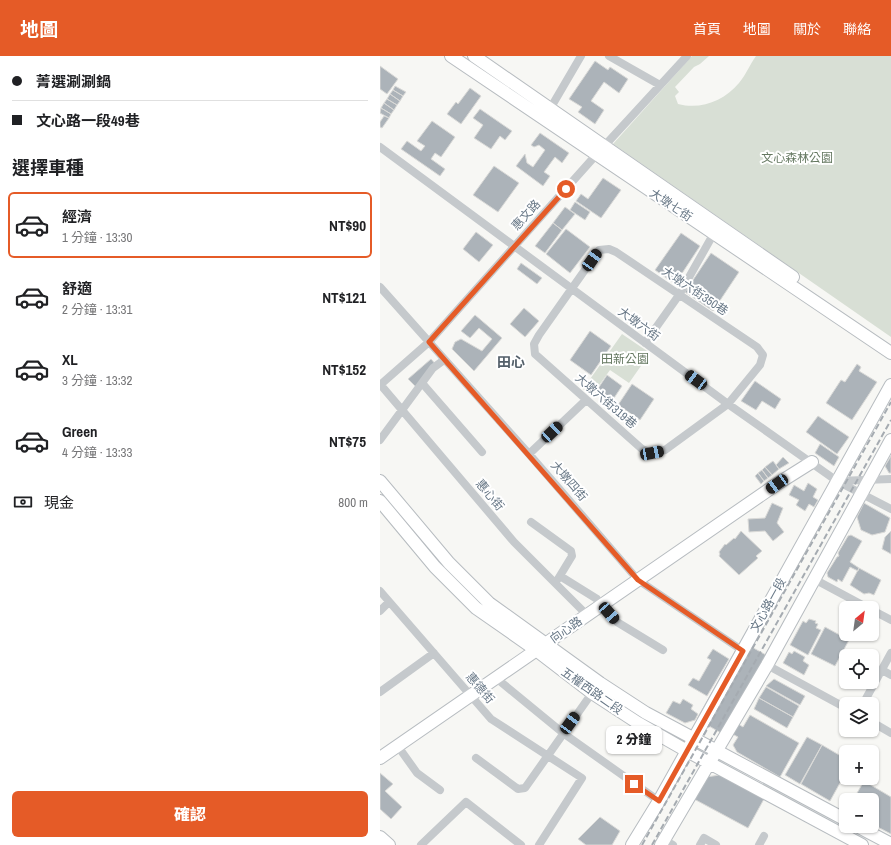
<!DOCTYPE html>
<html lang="zh-TW">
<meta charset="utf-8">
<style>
:root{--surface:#fff;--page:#f6f6f6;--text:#202124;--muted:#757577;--line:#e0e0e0;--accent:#e55b27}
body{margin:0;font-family:"Archivo Narrow","Noto Sans TC",sans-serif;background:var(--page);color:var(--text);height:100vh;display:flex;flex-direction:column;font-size:15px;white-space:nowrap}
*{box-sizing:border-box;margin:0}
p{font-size:13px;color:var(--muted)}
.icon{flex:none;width:22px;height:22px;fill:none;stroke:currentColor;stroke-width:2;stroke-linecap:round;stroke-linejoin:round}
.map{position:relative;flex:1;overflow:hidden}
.drawer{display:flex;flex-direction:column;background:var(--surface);width:380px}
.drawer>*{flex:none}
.hud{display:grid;align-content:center;height:88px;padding:0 12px;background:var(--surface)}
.needle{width:26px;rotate:29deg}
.tools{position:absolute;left:459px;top:545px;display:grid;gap:8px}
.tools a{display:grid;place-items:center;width:40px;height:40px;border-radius:6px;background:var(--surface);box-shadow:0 1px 3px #0004;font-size:20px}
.end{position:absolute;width:18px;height:18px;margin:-9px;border:5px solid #e55b27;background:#fff;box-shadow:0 0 0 2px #fff}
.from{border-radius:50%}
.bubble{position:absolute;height:28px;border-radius:6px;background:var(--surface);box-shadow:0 1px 3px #0004;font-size:13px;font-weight:800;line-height:28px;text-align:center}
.car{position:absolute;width:12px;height:24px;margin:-12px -6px;border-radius:5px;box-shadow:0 0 3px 1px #0007;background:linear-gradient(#222 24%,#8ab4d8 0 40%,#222 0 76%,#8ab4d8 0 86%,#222 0)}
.hud b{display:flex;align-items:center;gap:14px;height:38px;font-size:15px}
.hud b+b{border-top:1px solid var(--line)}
.hud i{width:10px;height:10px;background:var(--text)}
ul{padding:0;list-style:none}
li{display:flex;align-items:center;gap:12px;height:66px;margin:0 8px 6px;padding:0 4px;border:2px solid transparent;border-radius:6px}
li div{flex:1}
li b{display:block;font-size:15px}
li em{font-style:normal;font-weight:800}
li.active{border-color:var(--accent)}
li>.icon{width:36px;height:36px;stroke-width:1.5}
h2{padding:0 12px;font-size:18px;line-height:48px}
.pay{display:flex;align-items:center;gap:10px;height:44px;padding:0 12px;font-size:15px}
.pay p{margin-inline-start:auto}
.button{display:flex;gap:8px;margin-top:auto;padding:8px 12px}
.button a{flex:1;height:46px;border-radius:6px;background:var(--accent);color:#fff;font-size:16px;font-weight:800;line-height:46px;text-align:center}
header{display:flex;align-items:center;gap:24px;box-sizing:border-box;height:56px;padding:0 20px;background:var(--accent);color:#fff}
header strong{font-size:19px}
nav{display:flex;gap:22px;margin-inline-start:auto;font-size:14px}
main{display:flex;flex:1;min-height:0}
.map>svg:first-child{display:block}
</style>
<header>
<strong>地圖</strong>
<nav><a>首頁</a><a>地圖</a><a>關於</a><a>聯絡</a></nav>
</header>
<main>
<section class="drawer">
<div class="hud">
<b><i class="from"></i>菁選涮涮鍋</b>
<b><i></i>文心路一段49巷</b>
</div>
<h2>選擇車種</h2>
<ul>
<li class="active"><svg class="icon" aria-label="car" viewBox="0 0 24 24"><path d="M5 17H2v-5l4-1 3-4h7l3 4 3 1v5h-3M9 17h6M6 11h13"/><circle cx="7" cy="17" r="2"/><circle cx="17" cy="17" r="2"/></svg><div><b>經濟</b><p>1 分鐘 · 13:30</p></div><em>NT$90</em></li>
<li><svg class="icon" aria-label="car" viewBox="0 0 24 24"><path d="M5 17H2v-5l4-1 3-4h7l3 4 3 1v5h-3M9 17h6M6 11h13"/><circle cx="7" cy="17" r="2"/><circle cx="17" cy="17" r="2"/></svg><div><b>舒適</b><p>2 分鐘 · 13:31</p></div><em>NT$121</em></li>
<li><svg class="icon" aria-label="car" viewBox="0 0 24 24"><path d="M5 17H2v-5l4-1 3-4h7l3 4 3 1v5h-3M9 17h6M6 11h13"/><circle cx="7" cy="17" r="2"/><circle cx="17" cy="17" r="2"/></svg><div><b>XL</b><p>3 分鐘 · 13:32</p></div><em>NT$152</em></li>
<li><svg class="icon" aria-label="car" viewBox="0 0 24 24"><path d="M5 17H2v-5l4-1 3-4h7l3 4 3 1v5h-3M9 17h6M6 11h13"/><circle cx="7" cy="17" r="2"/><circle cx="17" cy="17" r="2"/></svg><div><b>Green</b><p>4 分鐘 · 13:33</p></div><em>NT$75</em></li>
</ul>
<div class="pay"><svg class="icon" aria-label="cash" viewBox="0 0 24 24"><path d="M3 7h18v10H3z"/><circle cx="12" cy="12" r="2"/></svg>現金<p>800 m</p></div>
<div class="button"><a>確認</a></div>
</section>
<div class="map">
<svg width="511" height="789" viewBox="0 0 511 789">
<rect width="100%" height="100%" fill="#f7f7f4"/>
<path fill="#d8dfd5" d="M312 0H329L320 8 314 11 295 31 299 36 295 40 298 48C321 54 344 45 359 27 366 19 370 8 376 0H511V281L233 88Z
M242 278 270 297 249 327 230 314 212 339 203 333Z"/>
<path fill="#acb3b9" stroke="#d9d9d7" d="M215 5 228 14 230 11 248 23 239 37 224 26 211 45 224 54 215 68 198 56 202 51 189 43Z
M0 10 18 23 7 38 0 33Z
M15 30 26 36 23 40 13 34Z
M90 32 101 40 81 68 67 58 76 46 78 48Z
M13 34 23 40 20 45 10 38Z
M10 38 20 45 17 49 7 43Z
M7 43 17 49 14 54 4 47Z
M4 47 14 54 11 58 1 52Z
M1 52 11 58 9 62 0 57Z
M100 53 132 75 125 84 120 80 111 93 94 82 103 69 93 62Z
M4 60 9 62 2 72 0 71V66Z
M52 65 75 81 61 101 55 97 51 103 65 113 60 120 21 93 27 85 41 95 45 90 37 85Z
M160 77 189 97 182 107 175 101 164 116 170 120 163 130 136 110 145 98 147 107 153 111 165 94 159 89 154 91 151 89Z
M114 110 139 127 118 156 93 139Z
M223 122 241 134 221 162 196 145 201 138 208 143Z
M195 146 210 156 205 164 190 154Z
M185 151 195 158 182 174 173 167Z
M173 167 182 174 165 197 155 190Z
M186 173 210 191 190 217 166 198Z
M96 176 113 189 99 206 83 193Z
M301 177 320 190 295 228 275 214Z
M331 197 359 216 333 255 305 236Z
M141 207 162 222 157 228 137 213Z
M144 252 159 265 145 281 130 268Z
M95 259 122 282 94 315 72 293 75 286 81 283 102 295 112 283 99 272 90 282 81 275Z
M210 275 231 290 211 319 190 304Z
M51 303 57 310 38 333 28 323Z
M477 308 481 311 479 315 497 326 472 364 446 347 461 324 465 326Z
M227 319 242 330 230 348 215 337Z
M375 325 401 343 395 353 382 345 376 354 361 345Z
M252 328 274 343 260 364 238 349Z
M438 360 469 381 457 398 426 376Z
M440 388 459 401 454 410 435 397Z
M511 400V417H509L505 410Z
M403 401 409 407 399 413 396 409Z
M393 405 399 413 392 419 385 411Z
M385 411 392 419 388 422 382 414Z
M382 414 388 422 384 425 378 417Z
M378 417 384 425 381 428 375 420Z
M428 427 437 433 433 441 438 444 434 451 429 448 425 455 416 449 419 444 409 439 414 429 424 435Z
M392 447 403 452 397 467 404 476 393 485 385 475 369 476 368 463 385 462Z
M484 447 510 462 505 476 492 479 481 474 477 461Z
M361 475 382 495 376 500 378 502 359 519 339 500 340 498 339 496 345 488 346 489 354 482 355 483Z
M511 475V498L502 493 505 481Z
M471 479 482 485 470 506 479 512 478 515 470 511 462 526 458 523 457 526 448 521 447 517 457 501 459 500 458 497 468 480Z
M479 512 501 524 494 539 489 537 484 538 470 529Z
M429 563 436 565 435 567 438 568 436 572 441 574 428 599 410 589 423 565 426 567Z
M445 571 469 584 455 610 431 598Z
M361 585 386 599 350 663 363 671 370 659 419 687 400 721 357 696 353 689 358 681 343 673 341 677 317 663Z
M333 593 349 603 327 640 308 629 313 622 319 625 331 604 327 602Z
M414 595 425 601 423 605 429 609 424 619 403 607 409 596 412 598Z
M394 623 425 640 420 649 386 630Z
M386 631 419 650 413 661 379 642Z
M379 642 413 661 407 672 374 653Z
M303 643 313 649 311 653 318 658 315 664 305 667 286 657 293 645 300 648Z
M427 681 442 689 420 728 405 719Z
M442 689 466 703V716L450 745 421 728Z
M0 717 13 728 5 735 22 751 11 763 0 753Z
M340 719 384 743 368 772 314 743 326 721Z
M484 725 511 741V778L492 768V744H473Z
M220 761 240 775 232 789H206L198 783Z"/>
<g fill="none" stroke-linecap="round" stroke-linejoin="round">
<g stroke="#b7bcc0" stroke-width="14">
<path id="secondary" d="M71 0 511 297
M94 0 413 221
M0 425 69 507 109 547 220 627 266 657 466 764
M0 445 55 511 96 552 156 594 212 637 258 667 307 695 482 789
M0 702 397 428 432 406
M477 770 511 788
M0 781 9 789
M252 789 279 745 511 329
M281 789 387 609 511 384"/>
</g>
<path stroke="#c5c9cc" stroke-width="8" d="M229 0 280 29
M170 53 201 0
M0 91 348 348 457 425 511 453
M229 193 236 196 377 291 383 299 380 309 348 348 285 394 272 397 262 393 155 298 154 288 159 279 219 194Z
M0 231 149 398 258 524 363 595
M265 287 299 239 334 177
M42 327 102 396
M0 328 134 486 207 559
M0 329 49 286 216 99 307 0
M0 384 53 312 64 304
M149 398 206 344
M458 425 511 423
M151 466 191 495 192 500 178 523
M180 520 217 543 237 566 283 594
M434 523 488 552
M0 535 111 663 202 722 159 789
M492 554 511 564
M0 555 9 546
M465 579 466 577
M387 609 466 652
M502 614 511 619
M116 622 183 677
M0 636 54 597
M483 648 511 597
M492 666 511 677
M183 677 279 745
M17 689 37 717 60 734
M96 702 138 733 145 732 212 637
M284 784 293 789
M41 789 86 746 141 789
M320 789 324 782 336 789
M379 789 384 780"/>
<use href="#secondary" stroke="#fff" stroke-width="12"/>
<path stroke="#a5abb1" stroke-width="2" stroke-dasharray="6 3" stroke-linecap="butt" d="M262 789 511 346
M272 789 511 364"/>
</g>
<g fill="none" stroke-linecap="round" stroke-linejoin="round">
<path stroke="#e55b27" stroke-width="5" d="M186 133 49 286 258 524 363 595 279 745 254 728"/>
</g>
<g text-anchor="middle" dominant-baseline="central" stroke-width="4" stroke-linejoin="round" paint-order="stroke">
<g font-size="12" fill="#657861" stroke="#fff">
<text x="417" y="102">文心森林公園</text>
<text x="245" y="303">田新公園</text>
</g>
<g font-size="12" fill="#667685" stroke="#fff">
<text transform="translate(291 149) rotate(34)">大墩七街</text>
<text transform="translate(146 159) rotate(-48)">惠文路</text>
<text transform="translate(315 235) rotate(34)">大墩六街350巷</text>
<text transform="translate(259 268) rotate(36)">大墩六街</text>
<text transform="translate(226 345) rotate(41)">大墩六街319巷</text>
<text transform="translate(189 425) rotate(49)">大墩四街</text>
<text transform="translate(110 439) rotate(50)">惠心街</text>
<text transform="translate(388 549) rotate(-61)">文心路一段</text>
<text transform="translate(186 574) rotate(-35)">向心路</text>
<text transform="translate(100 632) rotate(49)">惠德街</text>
<text transform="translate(212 635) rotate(35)">五權西路二段</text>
</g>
<g font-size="14" font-weight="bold" fill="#54606a" stroke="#fff">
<text x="131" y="306">田心</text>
</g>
</g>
</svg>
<div class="tools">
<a><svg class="needle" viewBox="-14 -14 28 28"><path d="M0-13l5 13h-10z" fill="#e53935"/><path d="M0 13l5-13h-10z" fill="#757577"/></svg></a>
<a><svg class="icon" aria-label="locate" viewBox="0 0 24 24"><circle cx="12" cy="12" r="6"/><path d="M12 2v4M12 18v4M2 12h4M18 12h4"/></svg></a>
<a><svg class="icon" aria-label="layers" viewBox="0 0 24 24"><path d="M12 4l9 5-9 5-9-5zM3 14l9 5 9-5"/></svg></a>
<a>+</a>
<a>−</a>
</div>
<i class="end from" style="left:186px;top:133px"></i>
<i class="end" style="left:254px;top:728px"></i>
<div class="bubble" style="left:226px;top:670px;width:56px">2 分鐘</div>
<i class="car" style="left:212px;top:204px;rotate:35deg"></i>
<i class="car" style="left:316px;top:324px;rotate:306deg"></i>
<i class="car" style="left:172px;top:376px;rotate:47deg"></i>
<i class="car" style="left:272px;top:397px;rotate:79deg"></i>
<i class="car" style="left:397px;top:428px;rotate:235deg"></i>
<i class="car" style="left:229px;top:557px;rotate:139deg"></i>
<i class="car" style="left:190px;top:667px;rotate:36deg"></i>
</div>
</main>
